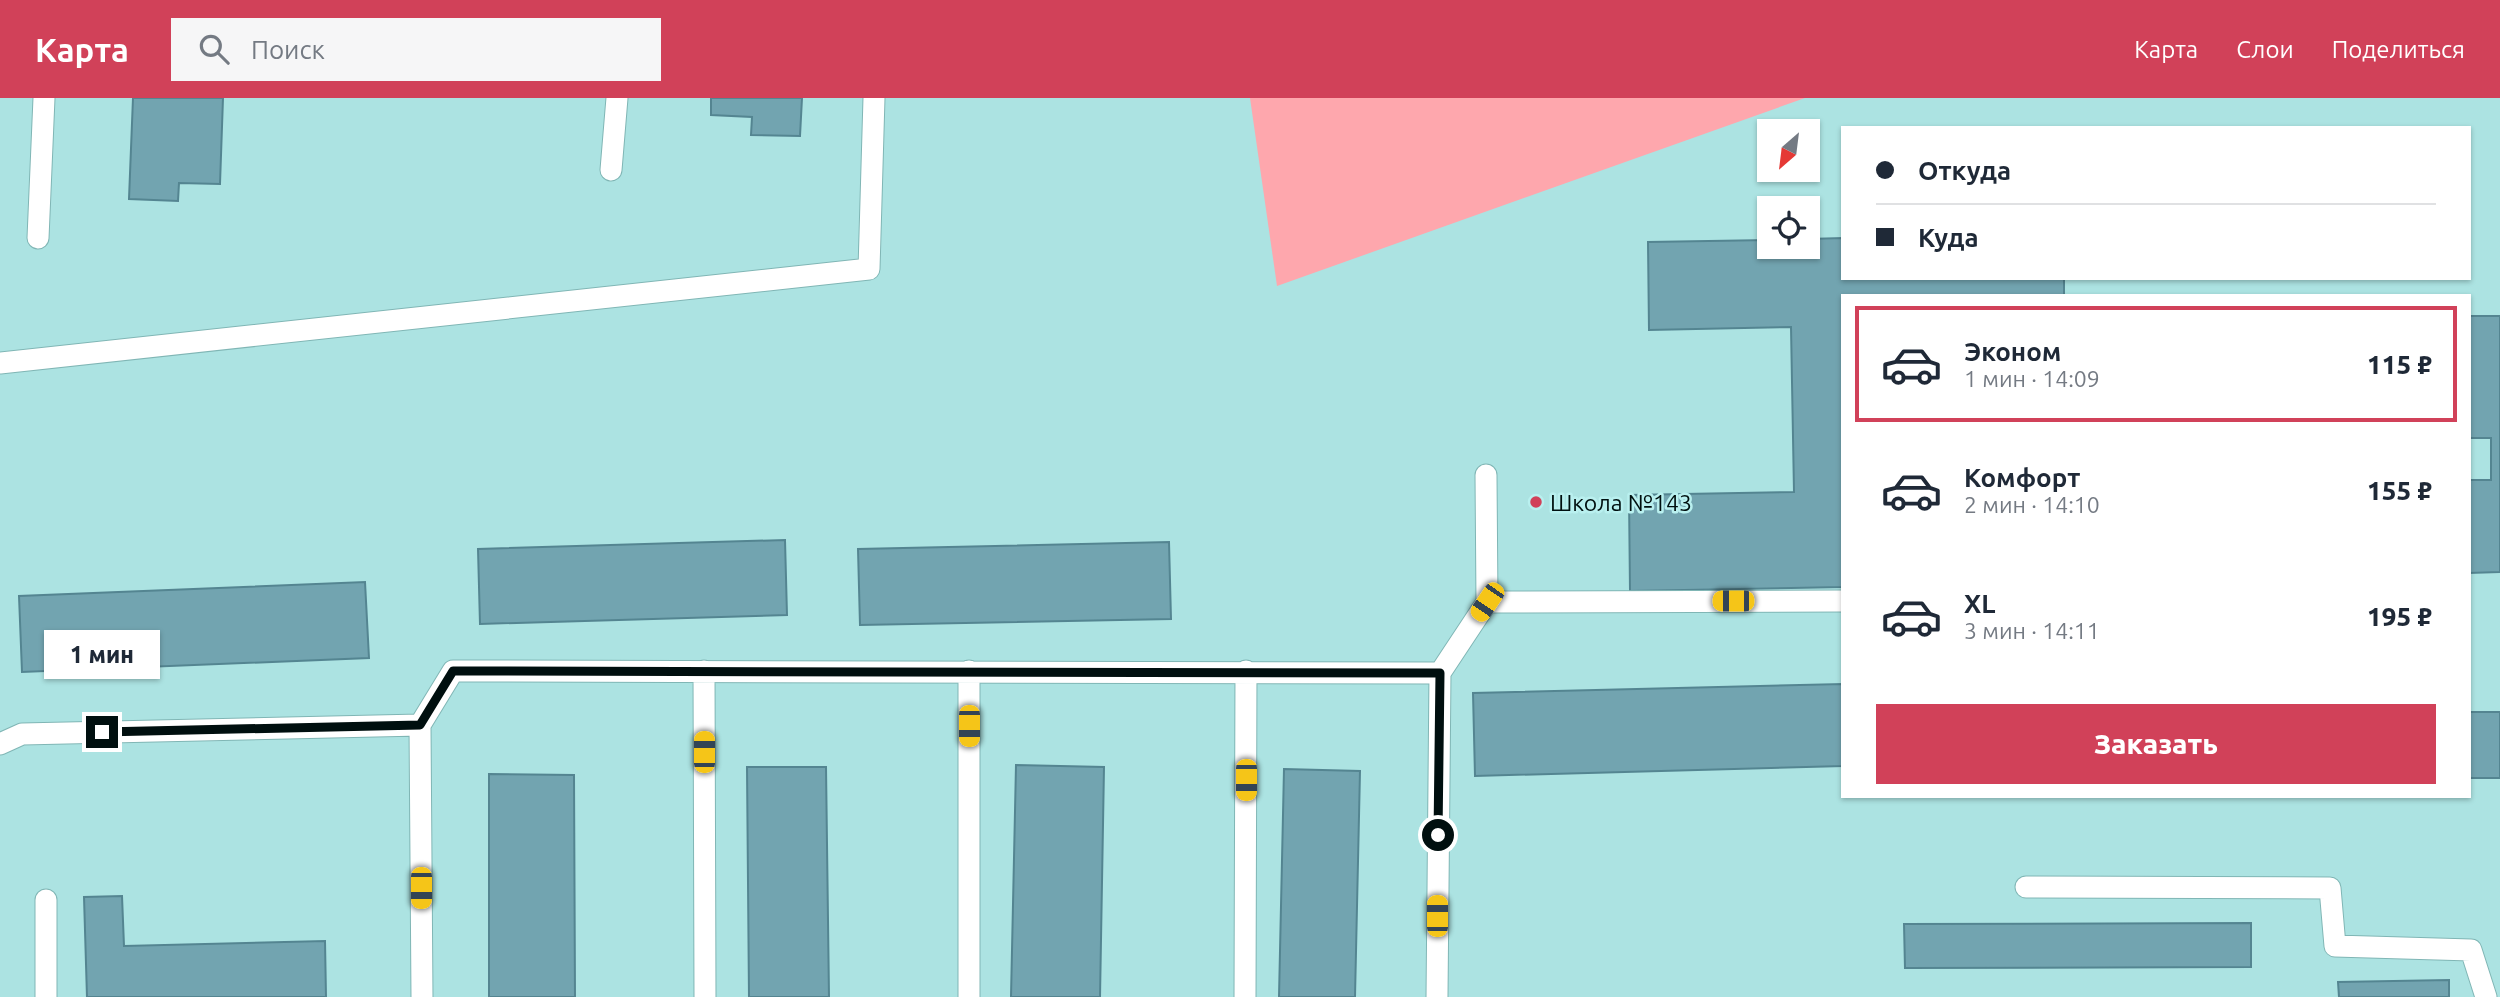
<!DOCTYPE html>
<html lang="ru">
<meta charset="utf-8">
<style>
:root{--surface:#fff;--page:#f6f6f7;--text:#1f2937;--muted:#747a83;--line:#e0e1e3;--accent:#d14159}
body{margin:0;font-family:Ubuntu,sans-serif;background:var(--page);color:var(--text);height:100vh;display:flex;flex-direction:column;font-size:26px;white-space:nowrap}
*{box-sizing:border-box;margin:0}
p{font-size:23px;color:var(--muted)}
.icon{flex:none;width:38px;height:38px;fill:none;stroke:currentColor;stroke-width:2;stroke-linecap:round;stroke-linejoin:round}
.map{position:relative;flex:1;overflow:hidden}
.drawer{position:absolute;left:1841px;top:196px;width:630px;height:504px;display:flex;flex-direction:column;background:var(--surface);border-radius:0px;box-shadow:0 2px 5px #0004}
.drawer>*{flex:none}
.banner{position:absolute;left:1841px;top:28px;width:630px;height:154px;border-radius:0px;box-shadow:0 2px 5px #0004;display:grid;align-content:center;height:154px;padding:0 35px;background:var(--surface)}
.needle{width:46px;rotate:208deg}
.fabs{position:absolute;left:1757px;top:21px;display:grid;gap:14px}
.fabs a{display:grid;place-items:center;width:63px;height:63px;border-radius:0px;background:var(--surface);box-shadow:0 2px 5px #0004;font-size:35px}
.end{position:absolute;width:32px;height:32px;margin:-16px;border:9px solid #000f0f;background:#fff;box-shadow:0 0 0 4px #fff}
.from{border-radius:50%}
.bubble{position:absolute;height:49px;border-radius:0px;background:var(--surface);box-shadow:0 2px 5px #0004;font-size:23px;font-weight:800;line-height:49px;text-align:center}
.car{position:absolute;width:21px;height:42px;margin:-21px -10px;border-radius:9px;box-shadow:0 0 5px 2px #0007;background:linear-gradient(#f5c518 24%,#345 0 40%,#f5c518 0 76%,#345 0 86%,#f5c518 0)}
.banner b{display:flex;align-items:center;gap:24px;height:66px;font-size:26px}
.banner b+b{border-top:2px solid var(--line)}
.banner i{width:18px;height:18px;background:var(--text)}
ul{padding:12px 0 0;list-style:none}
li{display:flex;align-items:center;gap:21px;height:116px;margin:0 14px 10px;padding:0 21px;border:4px solid transparent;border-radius:0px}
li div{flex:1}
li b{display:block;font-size:26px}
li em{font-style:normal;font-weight:800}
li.active{border-color:var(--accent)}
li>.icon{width:63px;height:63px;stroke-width:1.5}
.cta{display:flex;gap:14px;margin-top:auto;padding:14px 35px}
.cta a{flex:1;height:80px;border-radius:0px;background:var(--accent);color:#fff;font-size:28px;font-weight:800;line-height:80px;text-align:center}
header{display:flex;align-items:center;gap:42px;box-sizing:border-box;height:98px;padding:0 35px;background:var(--accent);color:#fff}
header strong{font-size:33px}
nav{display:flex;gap:38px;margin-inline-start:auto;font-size:24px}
.search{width:490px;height:63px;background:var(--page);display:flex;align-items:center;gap:18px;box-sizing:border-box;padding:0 24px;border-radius:0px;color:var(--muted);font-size:26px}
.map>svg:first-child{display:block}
</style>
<header>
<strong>Карта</strong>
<div class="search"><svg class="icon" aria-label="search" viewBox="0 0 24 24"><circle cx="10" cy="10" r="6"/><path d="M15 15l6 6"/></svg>Поиск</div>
<nav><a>Карта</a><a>Слои</a><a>Поделиться</a></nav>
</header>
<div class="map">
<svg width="2500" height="899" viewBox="0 0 2500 899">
<rect width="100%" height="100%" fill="#ace3e2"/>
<path fill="#fea7ad" d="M1250 0H1805L1277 188Z"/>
<path fill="#72a4b0" stroke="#548591" stroke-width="2" d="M133 0H223L220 86 179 85 178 103 129 101Z
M711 0H802L800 38 751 37 752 19 711 17Z
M1843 140V180H2064V198H1843V489L1630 493 1629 397 1794 394 1791 229 1649 232 1648 144 1769 142V149H1808V141Z
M2469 218H2500V474L2469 475V382H2491V340H2469Z
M785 442 787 517 480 526 478 451Z
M1169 444 1171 521 860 527 858 451Z
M365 484 369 560 22 574 19 498Z
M1843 586V668L1475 678 1473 595Z
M2469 614H2500V680H2469Z
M1016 667 1104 669 1100 899H1011Z
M747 669H826L829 899H749Z
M1284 671 1360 673 1355 899H1279Z
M489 676 574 677 575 899H489Z
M122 798 124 848 325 843 326 899H87L84 799Z
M2251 825V869L1905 870 1904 826Z
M2449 882V899H2339L2338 884Z"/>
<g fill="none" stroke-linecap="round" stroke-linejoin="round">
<g stroke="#80b6b5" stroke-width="23">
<path id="lane" d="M611 72 617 0
M38 140 44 0
M0 265 869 171 874 0
M1487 504 1843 503
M704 573 705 899
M1440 575 1487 504 1486 377
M420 627 453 573 1440 575 1437 899
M0 646 22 636 420 627 422 899
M2026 789 2330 790 2335 848 2471 852 2486 899
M46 802V899
M969 899V573
M1245 899 1246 573"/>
</g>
<use href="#lane" stroke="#fff" stroke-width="21"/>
</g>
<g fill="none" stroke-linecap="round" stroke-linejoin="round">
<path stroke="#000f0f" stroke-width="9" d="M102 634 420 627 453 573 1440 575 1438 737"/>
</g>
<circle fill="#d14159" stroke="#b9f0ef" stroke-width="2.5" cx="1536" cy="404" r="7"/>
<g text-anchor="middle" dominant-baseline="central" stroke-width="5" stroke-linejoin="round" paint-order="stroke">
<g font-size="23" fill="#000f0f" stroke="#b9f0ef" text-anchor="start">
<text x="1550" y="404">Школа №143</text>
</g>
</g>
</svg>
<div class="fabs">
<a><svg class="needle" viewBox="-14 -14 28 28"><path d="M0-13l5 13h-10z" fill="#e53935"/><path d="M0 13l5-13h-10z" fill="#747a83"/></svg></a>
<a><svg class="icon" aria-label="locate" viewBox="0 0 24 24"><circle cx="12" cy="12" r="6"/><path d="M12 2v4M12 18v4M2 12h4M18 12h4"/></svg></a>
</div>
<i class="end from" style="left:1438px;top:737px"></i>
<i class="end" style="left:102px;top:634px"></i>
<div class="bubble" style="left:44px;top:532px;width:116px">1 мин</div>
<i class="car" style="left:1733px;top:503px;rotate:270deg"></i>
<i class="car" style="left:1487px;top:504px;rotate:214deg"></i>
<i class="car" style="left:969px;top:628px;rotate:180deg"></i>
<i class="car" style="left:704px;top:654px;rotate:0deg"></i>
<i class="car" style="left:1246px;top:682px;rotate:180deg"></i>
<i class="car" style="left:421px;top:790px;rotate:180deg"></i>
<i class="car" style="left:1437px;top:818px;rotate:0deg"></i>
<div class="banner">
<b><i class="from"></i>Откуда</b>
<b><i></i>Куда</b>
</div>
<section class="drawer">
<ul>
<li class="active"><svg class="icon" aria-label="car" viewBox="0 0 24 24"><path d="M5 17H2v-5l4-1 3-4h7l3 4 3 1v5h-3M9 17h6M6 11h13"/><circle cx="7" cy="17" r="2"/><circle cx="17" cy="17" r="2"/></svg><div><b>Эконом</b><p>1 мин · 14:09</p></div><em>115 ₽</em></li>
<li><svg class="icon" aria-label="car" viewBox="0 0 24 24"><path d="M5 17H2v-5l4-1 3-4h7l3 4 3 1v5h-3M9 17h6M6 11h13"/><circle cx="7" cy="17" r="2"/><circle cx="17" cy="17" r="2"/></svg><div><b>Комфорт</b><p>2 мин · 14:10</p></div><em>155 ₽</em></li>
<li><svg class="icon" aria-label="car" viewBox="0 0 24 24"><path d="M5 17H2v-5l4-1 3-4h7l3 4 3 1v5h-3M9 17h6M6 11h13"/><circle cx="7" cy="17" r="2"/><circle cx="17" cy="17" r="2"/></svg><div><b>XL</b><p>3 мин · 14:11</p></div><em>195 ₽</em></li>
</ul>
<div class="cta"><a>Заказать</a></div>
</section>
</div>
